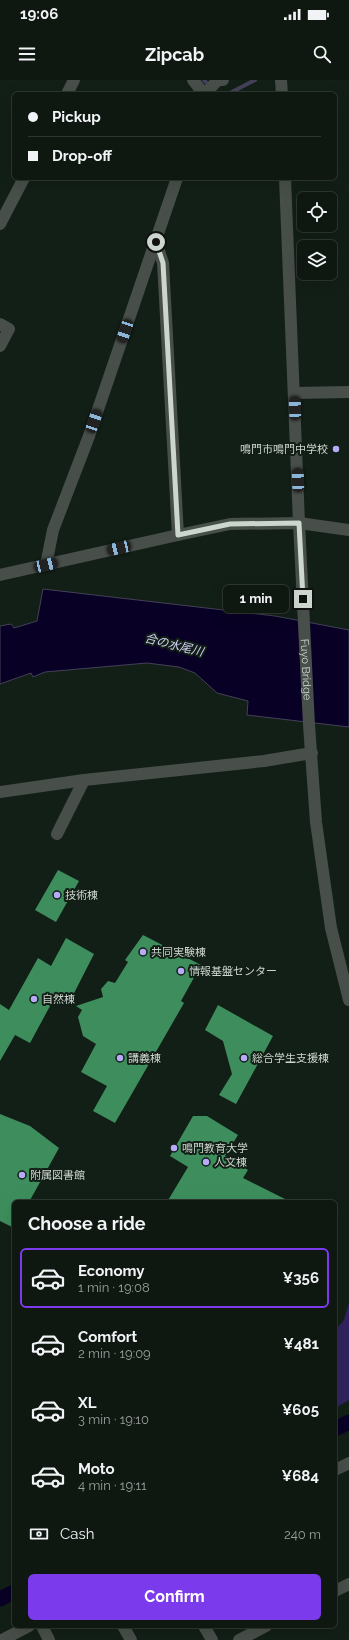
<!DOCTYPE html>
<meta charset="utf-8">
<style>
:root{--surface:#0e1710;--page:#1c241e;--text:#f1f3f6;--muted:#9b9f9f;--line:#2e3630;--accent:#7c3aed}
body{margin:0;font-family:Raleway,"Noto Sans JP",sans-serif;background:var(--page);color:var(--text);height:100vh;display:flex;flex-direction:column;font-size:15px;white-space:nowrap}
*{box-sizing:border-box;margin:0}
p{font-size:13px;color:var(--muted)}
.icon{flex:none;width:22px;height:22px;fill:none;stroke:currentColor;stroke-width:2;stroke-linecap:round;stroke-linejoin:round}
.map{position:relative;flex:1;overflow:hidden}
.sheet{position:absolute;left:12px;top:1120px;width:325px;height:428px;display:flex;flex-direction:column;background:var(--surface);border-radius:6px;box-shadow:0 4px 16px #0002,0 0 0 1px var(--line)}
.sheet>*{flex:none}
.guide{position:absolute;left:12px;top:12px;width:325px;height:88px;border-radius:6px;box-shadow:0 4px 16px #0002,0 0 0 1px var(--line);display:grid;align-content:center;height:88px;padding:0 16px;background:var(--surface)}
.fabs{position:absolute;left:297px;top:112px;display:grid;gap:8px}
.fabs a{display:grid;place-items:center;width:40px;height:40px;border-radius:6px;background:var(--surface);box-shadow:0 4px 16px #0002,0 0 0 1px var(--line);font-size:20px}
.end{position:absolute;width:18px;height:18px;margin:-9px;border:5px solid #cdd5cf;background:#111;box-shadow:0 0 0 2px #111}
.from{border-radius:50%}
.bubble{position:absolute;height:28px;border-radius:6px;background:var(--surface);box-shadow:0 4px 16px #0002,0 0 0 1px var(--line);font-size:13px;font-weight:700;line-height:28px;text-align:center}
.car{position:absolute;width:12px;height:24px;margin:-12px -6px;border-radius:5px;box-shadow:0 0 3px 1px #0007;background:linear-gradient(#222 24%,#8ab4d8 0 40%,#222 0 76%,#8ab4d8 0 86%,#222 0)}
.guide b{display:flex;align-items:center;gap:14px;height:38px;font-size:15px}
.guide b+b{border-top:1px solid var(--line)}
.guide i{width:10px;height:10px;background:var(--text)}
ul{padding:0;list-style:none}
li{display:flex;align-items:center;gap:12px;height:60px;margin:0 8px 6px;padding:0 8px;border:2px solid transparent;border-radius:6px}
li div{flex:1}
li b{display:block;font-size:15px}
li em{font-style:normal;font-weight:700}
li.selected{border-color:var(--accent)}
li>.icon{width:36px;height:36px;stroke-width:1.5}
h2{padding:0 16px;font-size:18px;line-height:48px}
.pay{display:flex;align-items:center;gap:10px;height:44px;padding:0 16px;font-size:15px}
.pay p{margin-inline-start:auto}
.primary-button{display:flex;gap:8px;margin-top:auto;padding:8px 16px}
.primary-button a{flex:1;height:46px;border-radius:6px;background:var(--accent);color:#fff;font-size:16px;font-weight:700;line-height:46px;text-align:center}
.status{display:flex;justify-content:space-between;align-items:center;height:28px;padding:0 20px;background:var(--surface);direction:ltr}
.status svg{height:11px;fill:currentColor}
header{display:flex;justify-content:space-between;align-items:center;height:52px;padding:0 16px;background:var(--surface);font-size:18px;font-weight:700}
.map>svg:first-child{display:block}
</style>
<div class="status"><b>19:06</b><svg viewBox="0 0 49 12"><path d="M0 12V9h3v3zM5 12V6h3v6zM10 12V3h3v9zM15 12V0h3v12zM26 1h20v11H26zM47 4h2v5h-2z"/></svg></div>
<header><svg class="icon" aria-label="menu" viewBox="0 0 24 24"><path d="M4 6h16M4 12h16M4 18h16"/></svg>Zipcab<svg class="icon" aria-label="search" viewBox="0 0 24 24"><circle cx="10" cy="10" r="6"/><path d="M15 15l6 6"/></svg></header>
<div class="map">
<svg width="349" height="1560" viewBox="0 0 349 1560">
<rect width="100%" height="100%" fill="#121f16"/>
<path fill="#322360" d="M349 1223V1320L335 1328V1250L344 1240Z"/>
<path fill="#090025" stroke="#444058" d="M43 509 275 536 349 550V647L247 635 248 621 217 613 195 593 179 587 147 583 45 592 33 597 31 593 0 604V546L11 544 14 548 37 541Z"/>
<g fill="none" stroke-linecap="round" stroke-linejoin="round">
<path stroke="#444058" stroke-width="4" d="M204 0 216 14
M228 14 255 0"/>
<path stroke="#090025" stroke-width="15" d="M335 1349 349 1342
M0 1519 14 1512"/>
</g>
<path fill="#3e8e5d" d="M58 790 79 801 56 842 35 830Z
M143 855 201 885 181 921 184 923 115 1043 93 1031 107 1006 81 992 96 964 83 956 78 937 82 930 76 926 103 917 101 909 108 901 115 903 128 882 125 880Z
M66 858 94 874 69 923 56 915 30 963 15 955 0 981V924L9 930 38 878 51 886Z
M218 925 273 956 236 1024 219 1015 232 994 223 961 205 950Z
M0 1034 30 1046 59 1068 29 1122H14V1148L0 1141Z
M193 1036H207L238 1055 225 1076 248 1090 243 1098 291 1122H167L188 1087 170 1076Z"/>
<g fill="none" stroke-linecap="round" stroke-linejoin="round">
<g stroke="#484e4a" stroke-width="12">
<path d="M193 0 204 14"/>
<path d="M281 0 282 14"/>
<path d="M67 14 74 0"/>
<path d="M205 14 218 0H223"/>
<path id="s1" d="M285 98 299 443 309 645 316 742 331 848 349 920"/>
<path d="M0 144 24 98"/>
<path d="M156 162 163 183 178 455"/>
<path d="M0 244 9 249 0 266"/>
<path d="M294 313 349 312"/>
<path d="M46 485 53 450 89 356 177 98"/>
<path d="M0 495 178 455 230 444 299 443 349 450"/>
<path d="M0 712 84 700 264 681 312 673"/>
<path d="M57 754 84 700"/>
<path d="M335 1390 349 1383"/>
<path d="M335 1511 349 1504"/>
<path d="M42 1546 49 1560"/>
<path d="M123 1546 131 1560"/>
<path d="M204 1546 212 1560"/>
<path d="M2 1560 29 1546"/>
<path d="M239 1560 266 1546"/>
</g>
</g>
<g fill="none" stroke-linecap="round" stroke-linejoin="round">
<path stroke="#cdd5cf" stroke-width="5" d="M156 162 163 183 178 455 230 444 299 443 303 519"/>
</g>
<g fill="#b7abf8" stroke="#121f16" stroke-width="1.5">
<circle cx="336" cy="369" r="4"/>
<circle cx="57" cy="815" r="4"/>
<circle cx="143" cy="872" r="4"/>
<circle cx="181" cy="891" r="4"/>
<circle cx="34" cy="919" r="4"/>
<circle cx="120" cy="978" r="4"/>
<circle cx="244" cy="978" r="4"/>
<circle cx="174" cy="1068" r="4"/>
<circle cx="206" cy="1082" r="4"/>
<circle cx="22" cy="1095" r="4"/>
</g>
<g text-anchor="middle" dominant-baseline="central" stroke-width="4" stroke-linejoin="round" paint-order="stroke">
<g font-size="11" fill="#cdd5cf" stroke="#121f16" text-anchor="start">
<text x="328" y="369" text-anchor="end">鳴門市鳴門中学校</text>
<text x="65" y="815">技術棟</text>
<text x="151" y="872">共同実験棟</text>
<text x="189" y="891">情報基盤センター</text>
<text x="42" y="919">自然棟</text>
<text x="128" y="978">講義棟</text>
<text x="252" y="978">総合学生支援棟</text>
<text x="182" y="1068">鳴門教育大学</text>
<text x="214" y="1082">人文棟</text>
<text x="30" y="1095">附属図書館</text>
</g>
<g font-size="11" fill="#cdd5cf" stroke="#121f16">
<text stroke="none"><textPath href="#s1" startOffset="492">Fuyo Bridge</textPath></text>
</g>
<g font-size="12" font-style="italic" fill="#d4cff8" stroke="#121f16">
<text transform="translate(174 565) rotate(14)">合の水尾川</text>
</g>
</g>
</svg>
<div class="fabs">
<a><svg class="icon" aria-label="locate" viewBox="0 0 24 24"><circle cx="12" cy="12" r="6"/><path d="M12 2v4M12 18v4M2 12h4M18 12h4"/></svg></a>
<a><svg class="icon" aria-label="layers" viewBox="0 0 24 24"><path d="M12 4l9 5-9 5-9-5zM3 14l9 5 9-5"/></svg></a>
</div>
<i class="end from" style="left:156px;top:162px"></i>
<i class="end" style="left:303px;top:519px"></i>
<div class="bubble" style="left:223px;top:505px;width:66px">1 min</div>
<i class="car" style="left:125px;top:251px;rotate:199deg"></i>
<i class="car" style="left:295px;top:328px;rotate:358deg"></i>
<i class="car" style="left:94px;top:341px;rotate:19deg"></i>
<i class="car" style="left:298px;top:400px;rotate:358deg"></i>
<i class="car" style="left:119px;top:468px;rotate:257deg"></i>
<i class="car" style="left:46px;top:485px;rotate:77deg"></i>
<div class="guide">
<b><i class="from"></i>Pickup</b>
<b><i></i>Drop-off</b>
</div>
<section class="sheet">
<h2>Choose a ride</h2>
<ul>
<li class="selected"><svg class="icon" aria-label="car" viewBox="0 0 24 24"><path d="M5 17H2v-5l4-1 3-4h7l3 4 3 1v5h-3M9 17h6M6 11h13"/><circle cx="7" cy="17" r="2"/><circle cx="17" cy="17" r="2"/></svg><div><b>Economy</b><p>1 min · 19:08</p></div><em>¥356</em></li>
<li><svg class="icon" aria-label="car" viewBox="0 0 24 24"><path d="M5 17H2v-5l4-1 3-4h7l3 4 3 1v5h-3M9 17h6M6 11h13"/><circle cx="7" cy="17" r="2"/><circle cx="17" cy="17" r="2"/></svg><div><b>Comfort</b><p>2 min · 19:09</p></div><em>¥481</em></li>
<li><svg class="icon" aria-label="car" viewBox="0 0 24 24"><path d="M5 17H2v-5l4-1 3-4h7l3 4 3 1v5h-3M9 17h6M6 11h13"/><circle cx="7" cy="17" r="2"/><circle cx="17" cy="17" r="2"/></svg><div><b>XL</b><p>3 min · 19:10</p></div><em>¥605</em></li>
<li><svg class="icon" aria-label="car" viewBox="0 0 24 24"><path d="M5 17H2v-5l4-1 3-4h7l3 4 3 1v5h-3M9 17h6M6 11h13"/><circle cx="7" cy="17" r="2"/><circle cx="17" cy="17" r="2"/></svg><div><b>Moto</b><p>4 min · 19:11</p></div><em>¥684</em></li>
</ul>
<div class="pay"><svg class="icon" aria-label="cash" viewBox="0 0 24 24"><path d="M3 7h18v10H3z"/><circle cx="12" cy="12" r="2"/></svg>Cash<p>240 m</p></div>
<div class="primary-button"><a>Confirm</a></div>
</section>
</div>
